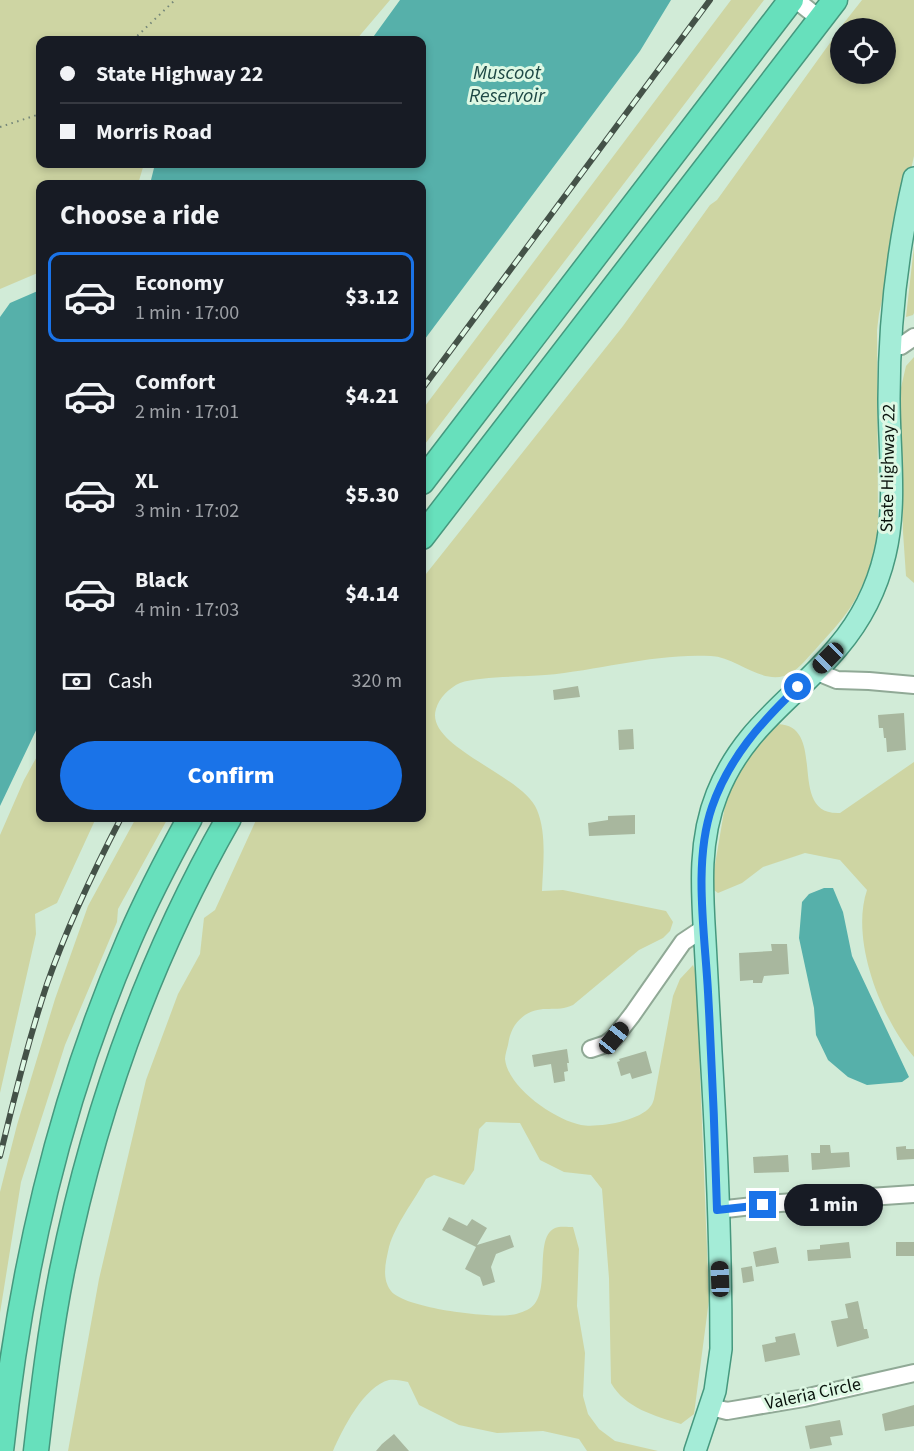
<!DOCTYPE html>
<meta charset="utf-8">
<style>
:root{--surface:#171b24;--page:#242831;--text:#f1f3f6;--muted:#9ea1a6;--line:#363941;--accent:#1a73e8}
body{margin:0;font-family:"Source Sans 3",sans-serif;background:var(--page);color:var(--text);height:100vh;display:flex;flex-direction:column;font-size:22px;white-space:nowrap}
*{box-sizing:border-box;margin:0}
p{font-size:20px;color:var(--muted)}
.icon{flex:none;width:33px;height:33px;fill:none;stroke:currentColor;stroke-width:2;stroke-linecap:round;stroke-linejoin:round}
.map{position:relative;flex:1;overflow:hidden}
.details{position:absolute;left:36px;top:180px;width:390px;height:642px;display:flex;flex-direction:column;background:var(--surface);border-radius:12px;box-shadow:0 3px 9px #0003}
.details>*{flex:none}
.hud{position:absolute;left:36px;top:36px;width:390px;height:132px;border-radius:12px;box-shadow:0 3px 9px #0003;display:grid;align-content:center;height:132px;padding:0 24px;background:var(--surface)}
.fabs{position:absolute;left:830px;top:18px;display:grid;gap:12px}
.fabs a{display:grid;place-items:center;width:66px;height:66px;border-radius:50%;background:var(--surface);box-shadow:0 3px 9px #0003;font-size:30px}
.end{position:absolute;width:27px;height:27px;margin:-14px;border:8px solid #1a73e8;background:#fff;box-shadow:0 0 0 3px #fff}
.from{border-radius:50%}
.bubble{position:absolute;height:42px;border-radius:21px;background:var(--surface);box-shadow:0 3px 9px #0003;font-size:20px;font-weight:800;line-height:42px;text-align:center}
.car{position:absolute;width:18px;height:36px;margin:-18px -9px;border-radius:8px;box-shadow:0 0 4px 2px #0007;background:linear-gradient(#222 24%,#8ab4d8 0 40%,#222 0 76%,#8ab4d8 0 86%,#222 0)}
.hud b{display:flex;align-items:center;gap:21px;height:57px;font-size:22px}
.hud b+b{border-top:2px solid var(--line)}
.hud i{width:15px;height:15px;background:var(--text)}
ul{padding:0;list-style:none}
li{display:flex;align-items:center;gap:18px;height:90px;margin:0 12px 9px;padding:0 12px;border:3px solid transparent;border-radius:12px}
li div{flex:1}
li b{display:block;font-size:22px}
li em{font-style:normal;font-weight:800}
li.active{border-color:var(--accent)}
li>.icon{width:54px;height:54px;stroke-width:1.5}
h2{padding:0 24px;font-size:27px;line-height:72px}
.pay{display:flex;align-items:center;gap:15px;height:66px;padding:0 24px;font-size:22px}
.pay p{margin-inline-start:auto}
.button{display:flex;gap:12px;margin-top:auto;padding:12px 24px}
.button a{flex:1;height:69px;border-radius:36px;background:var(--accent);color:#fff;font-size:24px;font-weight:800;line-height:69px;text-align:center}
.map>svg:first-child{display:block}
</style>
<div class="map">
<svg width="914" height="1451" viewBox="0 0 914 1451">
<rect width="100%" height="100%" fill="#d1ebd7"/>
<path fill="#ced5a3" d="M0 0H390L356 40H40V164H144L138 184H40V272L0 289Z
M731 0H764L422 448V410Z
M862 0H914V156L879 314 877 330 878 528C875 554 865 586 850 608 840 623 827 636 815 650 806 659 797 672 784 676 759 683 736 657 711 656 655 653 601 670 545 675 523 677 479 676 460 683 449 688 439 698 436 709 424 747 524 775 537 810 547 834 543 865 542 891L563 890 666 911 673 922 670 931 663 938 639 950 573 1005C556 1013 542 1004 525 1015 514 1023 510 1032 508 1045 507 1049 505 1055 505 1059 508 1088 555 1120 581 1125 598 1128 639 1121 650 1107 652 1105 653 1102 654 1099L673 996 680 979 693 965 696 973 709 1300 694 1414 681 1424C655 1416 625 1408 611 1383L609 1278 602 1189 591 1175 564 1172 540 1160 520 1123 486 1122 479 1129 474 1170 464 1185 434 1175 426 1179C415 1199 395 1225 389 1247 386 1261 381 1278 391 1291 404 1308 488 1318 510 1315 515 1315 522 1312 527 1310 554 1298 532 1238 555 1228 559 1226 568 1227 573 1227L579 1249 577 1306 585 1353 583 1396 588 1414 599 1429 615 1441 658 1451H587L579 1439 543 1431 497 1433 459 1425 419 1405 408 1382C402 1381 395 1379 389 1380 364 1386 342 1430 333 1451H68L99 1279 146 1080 178 994 200 954 204 918 215 910 257 818H422V579L623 326 710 205 717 200 840 29V74H885V28H840Z
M914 246V313L913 315 906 317Z
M914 357V583L906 576 903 532 900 392 906 366Z
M778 724C829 726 785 816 840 813L914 762V1057C881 1018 850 940 867 890L840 860 805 853 763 867 742 883 718 893 711 888 727 794 764 733 770 727Z
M40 751V818H96L57 903 35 914 36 934 0 1093V835L24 780Z
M136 818H168L118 909 117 922 65 1045 21 1182 0 1313V1192L17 1125 55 999 88 906Z"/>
<path fill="#56b0aa" d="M400 0H671L640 51 422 343V184H150L155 164H422V40H371Z
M40 290V722L0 806V317L10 303Z
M824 888H833L843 912 852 956 909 1077 902 1082 867 1085 848 1077 828 1060 816 1035 814 1008 799 938 802 902 809 894Z"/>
<path fill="#a8b79e" d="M578 686 580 697 554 700 553 690Z
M904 713 906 750 887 752 886 738H884L883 728H879L878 715Z
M633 729 634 749 619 750 618 730Z
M635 815V834L589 836 588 823 608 820V816Z
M771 944H787L789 974 764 976 762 983H753V980L740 981 739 953 772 951Z
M567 1049 569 1063H567L568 1071 564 1072 565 1081 554 1083 551 1064 534 1067 532 1055Z
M646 1051 652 1073 632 1079 630 1073 621 1076 617 1062 620 1061 619 1059Z
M820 1145H830L831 1153 849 1152 850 1167 812 1170 811 1153H820Z
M906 1146V1149H914V1159L897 1160 896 1147Z
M788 1155 789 1172 754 1173 753 1157Z
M449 1217 467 1226 472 1219 487 1228 477 1245 510 1235 514 1247 496 1254 491 1267 495 1282 483 1286 480 1277 465 1269 477 1245 476 1247 442 1230Z
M849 1242 851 1258 808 1261 807 1250 820 1249V1245Z
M896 1242H914V1256H896Z
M776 1247 779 1263 756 1267 753 1252Z
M752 1266 754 1281 743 1283 741 1268Z
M858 1301 864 1329H867L869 1338 837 1347 831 1321 848 1318 845 1304Z
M795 1333 800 1355 765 1362 762 1345 776 1342 775 1337Z
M914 1405V1426L885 1431 882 1414Z
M840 1420 843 1435 830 1437 832 1445 810 1449 805 1426Z
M394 1434 409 1451H376L382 1444Z"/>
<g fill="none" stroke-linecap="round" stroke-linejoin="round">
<g stroke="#90a996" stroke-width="20">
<path id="minor" d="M796 0 820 19
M890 347 901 346 914 337
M815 671 837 680 869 681 914 685
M591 1049 606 1044 614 1038 632 1015 683 942 704 928
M717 1210 780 1203 914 1194
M711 1407 727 1411 804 1398 914 1373"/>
</g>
<g stroke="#46987e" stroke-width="24">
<path id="major" d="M695 1451 715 1391 721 1349C721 1250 717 1150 711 1052 709 1015 707 978 705 941 702 891 698 841 717 794 744 726 794 700 838 647 861 620 877 588 885 554 897 504 889 450 889 399 889 325 897 251 914 178"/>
</g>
<g stroke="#46987e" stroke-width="27">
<path id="highway" d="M422 482 791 0
M422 537 835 0
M1 1451C20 1274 58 1104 129 940 147 898 168 858 190 818
M36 1451C43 1391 50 1331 62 1271 94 1113 149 958 229 818"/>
</g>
<path stroke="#748678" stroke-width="2" stroke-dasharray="1.5 4.5" stroke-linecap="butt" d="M133 40 175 0
M0 127 40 114"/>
<use href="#minor" stroke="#fff" stroke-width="16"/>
<use href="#major" stroke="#a4ecd7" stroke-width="21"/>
<use href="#highway" stroke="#67e0bc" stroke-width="24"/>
<g stroke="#445248" stroke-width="6">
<path id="rail" d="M422 389 710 0
M0 1156C14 1099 28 1041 47 984 67 927 93 872 121 818"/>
</g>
<use href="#rail" stroke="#def8e4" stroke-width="4" stroke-dasharray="11" stroke-linecap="butt"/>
</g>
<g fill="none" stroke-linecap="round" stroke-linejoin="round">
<path stroke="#1a73e8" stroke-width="8" d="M763 1205 717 1210C715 1137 712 1065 708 992 705 935 693 862 712 807 729 758 761 722 798 687"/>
</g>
<g text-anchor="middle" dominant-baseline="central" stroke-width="6" stroke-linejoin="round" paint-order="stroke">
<g font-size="18" fill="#09120c" stroke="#def8e4">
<text transform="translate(888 468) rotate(-89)">State Highway 22</text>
<text transform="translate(813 1394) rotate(-12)">Valeria Circle</text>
</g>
<g font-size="20" font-style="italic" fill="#1f4946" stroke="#def8e4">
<text x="507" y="73">Muscoot<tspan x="507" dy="23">Reservoir</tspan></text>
</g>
</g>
</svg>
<div class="fabs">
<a><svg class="icon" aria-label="locate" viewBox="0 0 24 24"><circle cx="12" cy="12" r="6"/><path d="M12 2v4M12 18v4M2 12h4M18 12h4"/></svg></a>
</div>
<i class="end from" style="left:798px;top:687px"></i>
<i class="end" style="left:763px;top:1205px"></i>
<div class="bubble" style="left:784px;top:1184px;width:99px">1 min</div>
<i class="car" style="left:828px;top:658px;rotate:225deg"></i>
<i class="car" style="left:614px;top:1038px;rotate:39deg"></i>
<i class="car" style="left:720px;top:1279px;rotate:358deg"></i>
<div class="hud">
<b><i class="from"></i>State Highway 22</b>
<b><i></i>Morris Road</b>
</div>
<section class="details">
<h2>Choose a ride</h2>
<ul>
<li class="active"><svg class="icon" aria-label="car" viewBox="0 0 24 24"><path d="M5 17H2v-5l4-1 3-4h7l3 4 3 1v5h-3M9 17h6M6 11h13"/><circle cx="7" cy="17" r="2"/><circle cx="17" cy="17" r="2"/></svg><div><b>Economy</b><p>1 min · 17:00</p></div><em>$3.12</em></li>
<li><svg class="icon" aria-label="car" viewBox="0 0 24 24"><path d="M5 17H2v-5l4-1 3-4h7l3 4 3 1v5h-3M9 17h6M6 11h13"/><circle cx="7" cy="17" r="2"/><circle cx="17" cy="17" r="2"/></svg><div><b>Comfort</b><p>2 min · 17:01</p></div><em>$4.21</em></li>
<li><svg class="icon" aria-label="car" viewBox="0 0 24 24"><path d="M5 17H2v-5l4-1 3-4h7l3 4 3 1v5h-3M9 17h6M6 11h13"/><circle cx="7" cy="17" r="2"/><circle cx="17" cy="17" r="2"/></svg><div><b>XL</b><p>3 min · 17:02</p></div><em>$5.30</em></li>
<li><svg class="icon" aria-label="car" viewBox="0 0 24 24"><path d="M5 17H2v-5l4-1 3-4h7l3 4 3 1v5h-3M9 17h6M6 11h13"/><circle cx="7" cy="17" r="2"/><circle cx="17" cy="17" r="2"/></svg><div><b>Black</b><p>4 min · 17:03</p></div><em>$4.14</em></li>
</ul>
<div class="pay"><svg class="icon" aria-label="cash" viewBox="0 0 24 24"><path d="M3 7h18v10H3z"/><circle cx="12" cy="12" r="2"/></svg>Cash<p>320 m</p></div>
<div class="button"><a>Confirm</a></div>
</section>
</div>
